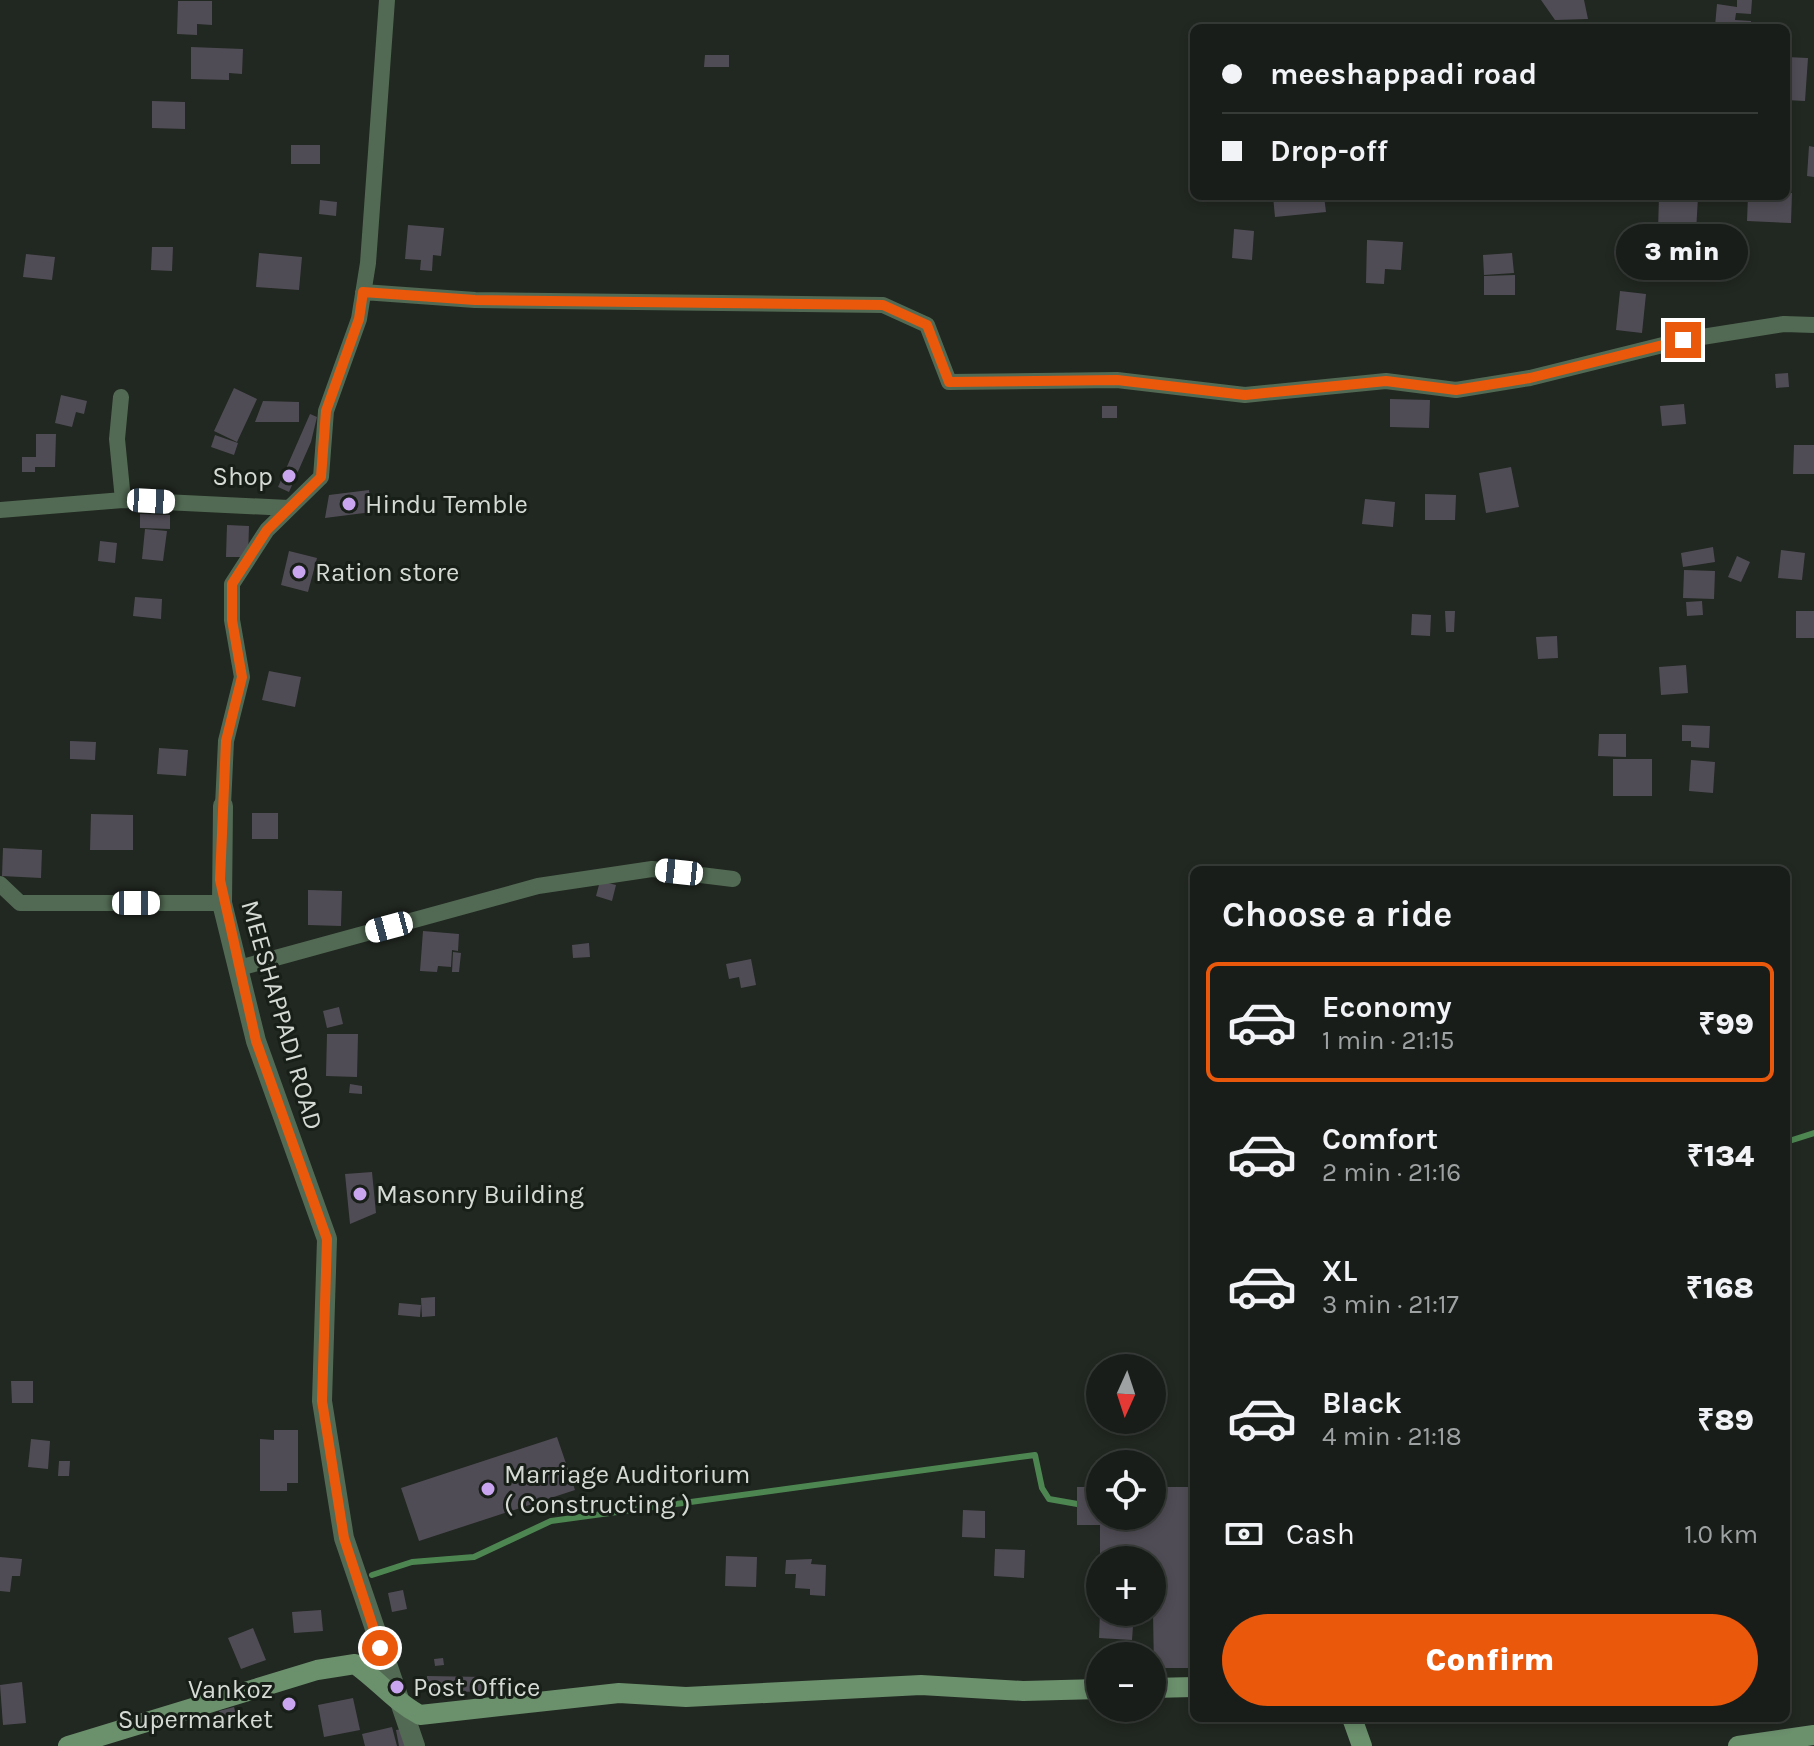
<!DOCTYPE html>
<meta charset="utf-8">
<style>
:root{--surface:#191d19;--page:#222622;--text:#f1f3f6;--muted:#9fa2a2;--line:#373b38;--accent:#ea580c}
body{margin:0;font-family:Karla,sans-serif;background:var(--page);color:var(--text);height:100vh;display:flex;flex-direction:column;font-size:30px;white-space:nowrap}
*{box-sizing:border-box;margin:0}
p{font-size:26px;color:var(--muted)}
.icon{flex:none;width:44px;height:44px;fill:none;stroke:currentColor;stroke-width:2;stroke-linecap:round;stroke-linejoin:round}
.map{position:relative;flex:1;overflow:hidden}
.side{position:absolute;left:1190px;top:866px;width:600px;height:856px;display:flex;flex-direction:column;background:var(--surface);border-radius:12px;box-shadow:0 4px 12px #0003,0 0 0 2px var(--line)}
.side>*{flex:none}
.banner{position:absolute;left:1190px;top:24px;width:600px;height:176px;border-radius:12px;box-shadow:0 4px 12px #0003,0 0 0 2px var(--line);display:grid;align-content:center;height:176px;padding:0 32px;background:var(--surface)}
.needle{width:52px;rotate:183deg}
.fabs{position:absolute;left:1086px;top:1354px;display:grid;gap:16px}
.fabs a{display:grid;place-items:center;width:80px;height:80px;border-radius:50%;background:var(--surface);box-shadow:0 4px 12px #0003,0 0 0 2px var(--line);font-size:40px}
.end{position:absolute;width:36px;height:36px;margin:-18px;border:10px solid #ea580c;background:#fff;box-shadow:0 0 0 4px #fff}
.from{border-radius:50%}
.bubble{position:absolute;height:56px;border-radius:28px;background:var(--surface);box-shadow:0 4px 12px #0003,0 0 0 2px var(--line);font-size:26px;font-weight:800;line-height:56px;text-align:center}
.car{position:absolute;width:24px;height:48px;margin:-24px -12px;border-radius:10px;box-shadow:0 0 6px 2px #0007;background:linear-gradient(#fff 24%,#345 0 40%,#fff 0 76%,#345 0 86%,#fff 0)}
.banner b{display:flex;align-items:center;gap:28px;height:76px;font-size:30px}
.banner b+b{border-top:2px solid var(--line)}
.banner i{width:20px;height:20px;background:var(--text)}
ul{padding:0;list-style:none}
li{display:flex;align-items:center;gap:24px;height:120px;margin:0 16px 12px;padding:0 16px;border:4px solid transparent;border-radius:12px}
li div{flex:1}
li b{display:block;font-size:30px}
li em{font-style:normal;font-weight:800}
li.active{border-color:var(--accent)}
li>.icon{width:72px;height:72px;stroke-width:1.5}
h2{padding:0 32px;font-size:36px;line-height:96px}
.pay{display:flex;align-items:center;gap:20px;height:88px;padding:0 32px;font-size:30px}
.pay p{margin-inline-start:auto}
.cta{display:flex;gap:16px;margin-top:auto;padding:16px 32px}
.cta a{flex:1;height:92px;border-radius:48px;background:var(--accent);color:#fff;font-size:32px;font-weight:800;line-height:92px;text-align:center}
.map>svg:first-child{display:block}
</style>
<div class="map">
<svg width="1814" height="1746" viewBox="0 0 1814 1746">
<rect width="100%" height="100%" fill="#212721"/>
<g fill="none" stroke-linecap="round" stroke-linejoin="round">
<path stroke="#4d8651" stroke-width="6" d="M1786 1142 1814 1133
M372 1575 412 1562 474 1557 551 1521 1035 1455 1042 1488 1049 1499 1100 1508"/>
</g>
<path fill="#504c55" d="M1541 0H1584L1588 19 1555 20Z
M1737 0H1752L1751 14 1736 13 1735 20 1751 21V28L1715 26 1717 4 1737 7Z
M178 1H212V25L197 24V35L177 34Z
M191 47 243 49 242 74 229 73V80L191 79Z
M705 55H729V67H704Z
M1786 57 1808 58 1805 101 1786 100Z
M152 101 185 102V129L152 128Z
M291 145H320V164H291Z
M1809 146 1814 147V177L1807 176Z
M1786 193H1792L1791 223 1747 221 1748 196Z
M1273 196H1324L1326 212 1275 217Z
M1659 196 1698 197 1696 232 1658 231Z
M320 200 337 202 336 216 319 214Z
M408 225 444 228 441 256 433 255 432 271 420 270 421 260 405 259Z
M1234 229 1254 231 1252 260 1232 258Z
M1367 240 1403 242 1401 270 1385 269 1384 284 1366 283Z
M152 247H173L172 271 151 270Z
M259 253 302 257 299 290 256 287Z
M1512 253 1514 273 1484 275 1483 255Z
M26 254 55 257 52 280 23 277Z
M1515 275V295H1484V276Z
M1620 291 1646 294 1642 333 1616 330Z
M1788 373 1789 387 1776 388 1775 374Z
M234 388 257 399 237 442 214 431Z
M61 395 87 401 84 414 76 412 72 427 55 423Z
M1390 399 1430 400 1429 428 1390 427Z
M263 401 299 402V422H255Z
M1684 404 1686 424 1662 426 1660 406Z
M1102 406H1117V418H1102Z
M310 414 317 417 311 442 289 492 278 487Z
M36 434H56L55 467H35V472H22V457H36Z
M215 435 238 443 234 455 211 447Z
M1794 445H1814V474H1793Z
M1511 467 1519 507 1486 513 1479 473Z
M369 490 372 512 325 518 329 495Z
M1425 494 1456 495 1455 520H1425Z
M1365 499 1395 502 1393 527 1362 524Z
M140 514 170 515V529L140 528Z
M227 525 249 526 248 557H226Z
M145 529 167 531 163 561 142 559Z
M100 541 117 543 115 563 98 561Z
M1713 547 1715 562 1683 567 1681 553Z
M1781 550 1805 553 1802 580 1778 578Z
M289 551 317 558 308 592 281 585Z
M1737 556 1750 562 1741 582 1728 577Z
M1684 570 1715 571 1714 599 1683 598Z
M135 597 162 599 161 619 133 616Z
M1702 601 1703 615 1687 616 1686 602Z
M1445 611H1455L1454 632H1446Z
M1796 611H1814V638H1796Z
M1412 614 1431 615 1430 636 1411 635Z
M1557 636 1558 658 1538 659 1536 637Z
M1686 665 1688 693 1661 695 1659 667Z
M269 671 301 677 295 707 262 700Z
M1682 725 1710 726 1709 748 1691 747V741H1682Z
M1599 734H1626V757L1598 756Z
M70 741 96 742 95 760 70 759Z
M159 748 188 750 186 776 157 774Z
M1613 759H1652V796H1613Z
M1691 760 1715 762 1713 793 1689 791Z
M252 813H278V839H252Z
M91 814 133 815V850H90Z
M3 848 42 850 41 878 2 876Z
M600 881 616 885 612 901 596 896Z
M308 890 342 891 341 926 308 925Z
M423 931 459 934 458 951 452 950 451 967 438 966 437 972 420 971Z
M589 943 590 957 573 958 572 945Z
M453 952 461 953 459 972H452Z
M751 959 756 985 741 988 739 977 729 979 726 964Z
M339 1007 343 1024 327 1028 323 1011Z
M327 1034H358L357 1077 326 1076Z
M350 1084 362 1086V1094L349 1093Z
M372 1172 376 1213 350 1224 345 1174Z
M435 1297V1316L422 1317 421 1298Z
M399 1303 421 1305 420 1317 398 1315Z
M11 1381H33V1403H12Z
M274 1430H298V1483H287V1491H260V1439L274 1440Z
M557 1437 575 1490 419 1541 401 1488Z
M31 1439 50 1441 48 1469 28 1467Z
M59 1461H70L69 1476H58Z
M1077 1487H1100V1516H1152V1487H1194V1668H1154L1152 1560H1100V1525H1077Z
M963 1510 985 1511V1538L962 1537Z
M995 1549 1025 1550 1024 1578 994 1576Z
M726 1556 757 1557 756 1587 725 1586Z
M0 1557 22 1559 20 1576H12L10 1592 0 1591Z
M812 1559 811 1564 826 1565 825 1596 810 1595V1589L795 1588 796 1574H785L786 1560Z
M403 1590 407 1609 392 1612 388 1593Z
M321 1610 323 1631 294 1633 292 1612Z
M1100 1612H1134L1132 1640 1099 1638Z
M253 1628 266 1660 241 1669 228 1638Z
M443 1658 444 1665 435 1666 434 1659Z
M427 1676 485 1677V1692L427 1691Z
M22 1682 26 1723 3 1725 0 1685Z
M353 1698 360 1730 324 1737 318 1705Z
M234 1707 236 1715 222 1719 219 1711Z
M1552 1718H1584V1721L1552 1724Z
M1724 1718H1744L1743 1724Z
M392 1727 397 1746H365L362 1734Z
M403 1729 406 1746H399L396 1730Z"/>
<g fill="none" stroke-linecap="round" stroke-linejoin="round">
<path stroke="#526a53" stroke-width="16" d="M363 292 475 300 883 305 927 325 949 382 1117 380 1245 395 1386 381 1456 390 1530 378 1683 340 1784 324 1814 325
M121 397 117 439 123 500
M0 510 123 500 289 508
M223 806 226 741 242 677 232 620V584L267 530 321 477 326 411 359 319 368 263 387 0
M0 884 20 903H222
M239 968 538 886 652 869 733 879"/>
<path stroke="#526a53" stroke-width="20" d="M223 806 222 903 256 1041 327 1239 322 1401 344 1538 415 1746"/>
<path stroke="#6b906c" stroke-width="20" d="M1152 1688 1194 1687
M1352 1718 1362 1746
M68 1746 317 1670 355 1664C379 1681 395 1702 420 1715L619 1693 686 1697 921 1685 1023 1691 1100 1689
M1738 1746 1814 1735"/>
</g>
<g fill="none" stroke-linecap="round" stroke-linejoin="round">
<path stroke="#ea580c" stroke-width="10" d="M380 1648 344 1538 322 1401 327 1239 256 1041 220 880 226 741 242 677 232 620V584L267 530 321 477 326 411 359 319 363 292 475 300 883 305 927 325 949 382 1117 380 1245 395 1386 381 1456 390 1530 378 1683 340"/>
</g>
<g fill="#c8a5ee" stroke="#181e18" stroke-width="3">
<circle cx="289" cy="476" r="8"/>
<circle cx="349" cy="504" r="8"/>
<circle cx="299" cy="572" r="8"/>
<circle cx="360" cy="1194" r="8"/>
<circle cx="488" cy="1489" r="8"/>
<circle cx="397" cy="1687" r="8"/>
<circle cx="289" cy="1704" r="8"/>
</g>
<g text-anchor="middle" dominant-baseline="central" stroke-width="6" stroke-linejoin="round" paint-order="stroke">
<g font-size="26" fill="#d5dad5" stroke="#181e18" text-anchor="start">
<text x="273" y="476" text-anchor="end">Shop</text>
<text x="365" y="504">Hindu Temble</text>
<text x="315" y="572">Ration store</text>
<text x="376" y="1194">Masonry Building</text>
<text x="504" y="1474">Marriage Auditorium<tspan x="504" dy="30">( Constructing )</tspan></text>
<text x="413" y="1687">Post Office</text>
<text x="273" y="1689" text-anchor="end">Vankoz<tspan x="273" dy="30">Supermarket</tspan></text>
</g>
<g font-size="26" fill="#d5dad5" stroke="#181e18">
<text transform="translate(282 1015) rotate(74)">MEESHAPPADI ROAD</text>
</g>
</g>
</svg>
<div class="fabs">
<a><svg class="needle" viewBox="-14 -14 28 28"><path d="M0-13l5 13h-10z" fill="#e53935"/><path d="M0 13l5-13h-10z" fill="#9fa2a2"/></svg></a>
<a><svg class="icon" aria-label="locate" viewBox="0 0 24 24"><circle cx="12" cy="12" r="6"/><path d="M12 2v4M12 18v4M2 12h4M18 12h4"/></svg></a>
<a>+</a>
<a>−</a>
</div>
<i class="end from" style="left:380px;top:1648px"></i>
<i class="end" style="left:1683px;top:340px"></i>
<div class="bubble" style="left:1616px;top:224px;width:132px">3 min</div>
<i class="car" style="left:151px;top:501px;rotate:93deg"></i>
<i class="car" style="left:679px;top:872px;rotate:276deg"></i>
<i class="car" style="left:136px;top:903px;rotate:90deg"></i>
<i class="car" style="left:389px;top:927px;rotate:255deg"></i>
<div class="banner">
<b><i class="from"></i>meeshappadi road</b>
<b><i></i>Drop-off</b>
</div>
<section class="side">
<h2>Choose a ride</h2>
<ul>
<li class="active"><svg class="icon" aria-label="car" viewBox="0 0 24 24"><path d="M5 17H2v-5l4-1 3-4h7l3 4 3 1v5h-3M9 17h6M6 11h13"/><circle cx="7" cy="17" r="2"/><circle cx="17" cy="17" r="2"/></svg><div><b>Economy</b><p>1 min · 21:15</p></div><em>₹99</em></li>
<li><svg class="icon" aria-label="car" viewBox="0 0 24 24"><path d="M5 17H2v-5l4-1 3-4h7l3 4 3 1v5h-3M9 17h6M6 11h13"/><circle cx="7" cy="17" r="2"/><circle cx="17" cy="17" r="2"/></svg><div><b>Comfort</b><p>2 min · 21:16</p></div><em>₹134</em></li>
<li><svg class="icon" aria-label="car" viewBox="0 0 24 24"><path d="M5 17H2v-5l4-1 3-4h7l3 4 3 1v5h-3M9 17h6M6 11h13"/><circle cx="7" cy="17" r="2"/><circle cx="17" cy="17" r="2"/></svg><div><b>XL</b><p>3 min · 21:17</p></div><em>₹168</em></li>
<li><svg class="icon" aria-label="car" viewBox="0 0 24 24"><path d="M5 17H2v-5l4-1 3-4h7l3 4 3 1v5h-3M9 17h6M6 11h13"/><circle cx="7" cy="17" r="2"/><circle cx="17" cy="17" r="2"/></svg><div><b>Black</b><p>4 min · 21:18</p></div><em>₹89</em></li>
</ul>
<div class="pay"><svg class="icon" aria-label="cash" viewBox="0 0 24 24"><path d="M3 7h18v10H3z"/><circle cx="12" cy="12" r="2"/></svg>Cash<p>1.0 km</p></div>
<div class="cta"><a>Confirm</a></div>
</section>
</div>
